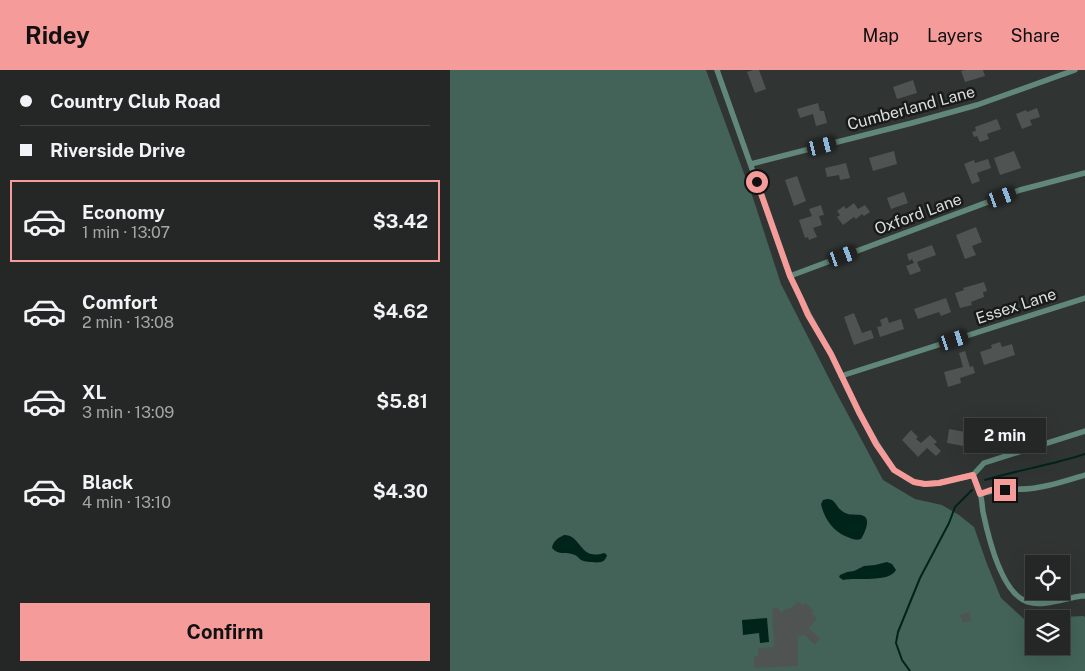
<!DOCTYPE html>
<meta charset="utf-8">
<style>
:root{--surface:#242726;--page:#2c2f2e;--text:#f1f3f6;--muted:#a3a5a7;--line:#414443;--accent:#f59b9a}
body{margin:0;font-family:"Public Sans",sans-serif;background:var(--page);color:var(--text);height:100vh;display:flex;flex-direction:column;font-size:19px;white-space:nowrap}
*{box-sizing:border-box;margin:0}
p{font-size:16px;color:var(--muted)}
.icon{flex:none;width:28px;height:28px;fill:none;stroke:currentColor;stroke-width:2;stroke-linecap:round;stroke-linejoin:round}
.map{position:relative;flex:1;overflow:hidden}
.drawer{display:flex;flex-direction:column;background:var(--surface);width:450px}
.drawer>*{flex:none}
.guide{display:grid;align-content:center;height:110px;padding:0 20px;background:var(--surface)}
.buttons{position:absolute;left:575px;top:485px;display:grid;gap:10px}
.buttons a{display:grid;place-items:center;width:45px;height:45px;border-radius:0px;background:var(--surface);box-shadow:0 5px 20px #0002,0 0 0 1px var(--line);font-size:25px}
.end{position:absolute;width:22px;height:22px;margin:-11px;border:6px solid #f59b9a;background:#111;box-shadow:0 0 0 2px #111}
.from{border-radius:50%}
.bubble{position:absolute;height:35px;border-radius:0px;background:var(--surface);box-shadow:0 5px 20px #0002,0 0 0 1px var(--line);font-size:16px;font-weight:700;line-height:35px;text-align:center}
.car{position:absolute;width:15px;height:30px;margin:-15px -8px;border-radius:6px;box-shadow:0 0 4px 1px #0007;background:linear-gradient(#222 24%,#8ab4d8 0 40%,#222 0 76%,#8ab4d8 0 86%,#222 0)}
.guide b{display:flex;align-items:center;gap:18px;height:48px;font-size:19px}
.guide b+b{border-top:1px solid var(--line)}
.guide i{width:12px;height:12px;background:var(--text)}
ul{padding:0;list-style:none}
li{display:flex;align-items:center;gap:15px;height:82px;margin:0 10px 8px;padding:0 10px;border:2px solid transparent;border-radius:0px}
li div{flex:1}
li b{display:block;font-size:19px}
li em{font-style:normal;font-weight:700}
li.selected{border-color:var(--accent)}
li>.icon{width:45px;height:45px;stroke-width:1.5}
.action{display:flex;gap:10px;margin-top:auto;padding:10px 20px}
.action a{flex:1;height:58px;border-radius:0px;background:var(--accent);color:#111;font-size:20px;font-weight:700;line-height:58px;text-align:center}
header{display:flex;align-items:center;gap:30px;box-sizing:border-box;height:70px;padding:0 25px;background:var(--accent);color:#111}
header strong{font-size:24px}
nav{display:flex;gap:28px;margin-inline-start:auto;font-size:18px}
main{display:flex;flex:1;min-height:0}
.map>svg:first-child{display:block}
</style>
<header>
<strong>Ridey</strong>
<nav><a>Map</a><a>Layers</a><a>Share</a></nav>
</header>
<main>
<section class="drawer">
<div class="guide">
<b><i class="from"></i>Country Club Road</b>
<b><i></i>Riverside Drive</b>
</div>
<ul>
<li class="selected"><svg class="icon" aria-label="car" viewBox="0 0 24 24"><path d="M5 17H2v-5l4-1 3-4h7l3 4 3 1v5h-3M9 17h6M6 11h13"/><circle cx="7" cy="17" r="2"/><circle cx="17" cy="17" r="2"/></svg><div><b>Economy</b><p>1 min · 13:07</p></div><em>$3.42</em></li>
<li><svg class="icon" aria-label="car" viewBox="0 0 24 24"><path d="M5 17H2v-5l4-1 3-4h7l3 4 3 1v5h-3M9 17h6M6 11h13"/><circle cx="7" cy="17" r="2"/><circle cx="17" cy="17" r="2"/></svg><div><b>Comfort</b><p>2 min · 13:08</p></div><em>$4.62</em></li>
<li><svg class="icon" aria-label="car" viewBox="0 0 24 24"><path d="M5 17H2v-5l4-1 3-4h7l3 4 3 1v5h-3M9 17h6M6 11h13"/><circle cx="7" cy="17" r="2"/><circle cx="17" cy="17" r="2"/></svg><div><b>XL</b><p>3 min · 13:09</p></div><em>$5.81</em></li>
<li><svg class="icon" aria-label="car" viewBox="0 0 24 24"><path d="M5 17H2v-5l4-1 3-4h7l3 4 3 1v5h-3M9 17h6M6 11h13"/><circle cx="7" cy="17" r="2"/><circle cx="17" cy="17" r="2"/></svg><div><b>Black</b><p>4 min · 13:10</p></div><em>$4.30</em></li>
</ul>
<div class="action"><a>Confirm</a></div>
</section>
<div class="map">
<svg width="635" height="601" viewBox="0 0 635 601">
<rect width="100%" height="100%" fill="#303433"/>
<path fill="#436358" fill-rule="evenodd" d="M0 0H256L303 128 331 214 387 324 433 410 465 429 492 435 509 445 524 457 537 494 551 528 574 549 633 546 635 547V601H0ZM584 549H611V576H584Z"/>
<path fill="#00241a" d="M377 429C386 429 385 436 392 441 398 446 404 444 411 445 423 447 414 464 411 469 404 471 401 468 395 466 382 460 374 448 371 434L373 430Z
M114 465C132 465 129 491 154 483L156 484 157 486C155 489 155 491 151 492 147 493 135 492 131 490 128 488 128 486 125 485 116 481 109 486 102 478 103 471 108 468 114 465Z
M437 492 442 494 446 500C439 513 407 507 393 510L389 507 390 505 397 502 404 501 414 496 425 495Z
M317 548 319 572 310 573 309 563 293 565 292 550Z"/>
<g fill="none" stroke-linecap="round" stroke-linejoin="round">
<path stroke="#00241a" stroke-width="2" d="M535 410C568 400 602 395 635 384
M460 601 452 590 446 573 448 562 470 508 499 453 505 437 522 420"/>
</g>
<path fill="#4f5452" d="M303 0H309L316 19 305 23 297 2Z
M515 0H533L535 6 515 12 511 1Z
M463 10 467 23 447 29 443 17Z
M368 33 370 41H374L377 53 366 56 363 44 350 48 347 39Z
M587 38 590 47 580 50 582 55 572 59 566 44 576 40 577 42Z
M547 49 551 59 537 64 539 69 530 72 527 66 524 67 522 62 526 61 525 57Z
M444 81 447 94 423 101 419 88Z
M564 81 571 98 550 105 544 88Z
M538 89 541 98 527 103 530 111 522 114 514 94 524 90 525 93Z
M396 93 400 108 390 110 389 105 377 107 375 98Z
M347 106 356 131 344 136 335 110Z
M454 122 458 133 441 139 437 128Z
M404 133 408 139 415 135 420 142 414 146 412 144 406 149 404 147 393 155 387 147 390 145 387 141 394 136 396 139Z
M371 135 374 145 369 146 372 155 363 158 367 167 359 170 358 167 355 168 349 150 362 146 359 139Z
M526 157 532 172 522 176 526 185 515 189 506 165Z
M482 175 486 185 467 192 471 201 460 205 456 196 464 193 462 189 459 191 457 184Z
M534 212 537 221 533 222 534 227 521 232 522 235 510 238 505 223 514 220 513 218Z
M496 228 501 242 491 246 489 242 468 249 464 239Z
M404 243 412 263 421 260 424 268 404 275 394 247Z
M437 247 439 253 451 249 454 259 430 267 427 257 432 256 430 250Z
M550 272 552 277 562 274 565 285 534 295 530 282 542 278 541 275Z
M515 281 520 297 523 296 525 303 510 308 511 313 498 317 494 302 513 297 509 283Z
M545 350 547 356 552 354 555 364 531 373 528 363 540 358 539 353Z
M499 359 515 362 514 366 520 367 519 377 497 373Z
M461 360 468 367 466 369 471 373 480 365 487 372 484 374 491 381 486 386 477 378 468 387 452 370Z
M348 531 352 535 355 533 364 541 362 544 367 548 359 558 370 569 365 575 353 564 352 566H348V596L304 598V586H308V578L324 577 322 540 326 537 330 540V542H332L336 539 341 538Z
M519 542 521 550 513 553 510 545Z"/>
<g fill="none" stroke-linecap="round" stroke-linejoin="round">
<path stroke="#61877a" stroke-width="5.5" d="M267 0 340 206 359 245 381 284 409 343 427 374 444 400 463 412 475 414 489 413 523 405
M301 94 462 53 527 35 625 0
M340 206 570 120 635 103
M391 306 635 228
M523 405C525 411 528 417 530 423 532 429 532 436 533 442 538 466 551 524 578 532 593 537 616 528 631 526H635
M523 405 534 393 635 361
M530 424C549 417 566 421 585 418 602 416 619 410 635 405"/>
</g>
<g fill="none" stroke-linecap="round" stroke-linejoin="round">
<path stroke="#f59b9a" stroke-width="6" d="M307 112 340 206 351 229 358 245 381 284 409 342 426 374 444 400 464 412 475 414 489 413 523 405 530 424 541 420H555"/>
</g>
<g text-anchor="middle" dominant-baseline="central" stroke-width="5" stroke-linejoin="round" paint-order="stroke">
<g font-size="16" fill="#dbdedd" stroke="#191b1b">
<text transform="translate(461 38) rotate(-15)">Cumberland Lane</text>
<text transform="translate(468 144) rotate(-20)">Oxford Lane</text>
<text transform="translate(566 236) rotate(-18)">Essex Lane</text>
</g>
</g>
</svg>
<div class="buttons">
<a><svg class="icon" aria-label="locate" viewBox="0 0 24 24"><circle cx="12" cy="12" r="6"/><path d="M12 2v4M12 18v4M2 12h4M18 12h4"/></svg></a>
<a><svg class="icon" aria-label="layers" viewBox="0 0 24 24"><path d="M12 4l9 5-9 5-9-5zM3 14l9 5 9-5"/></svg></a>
</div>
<i class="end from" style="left:307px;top:112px"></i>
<i class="end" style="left:555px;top:420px"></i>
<div class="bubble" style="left:514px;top:348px;width:82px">2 min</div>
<i class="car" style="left:372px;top:76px;rotate:76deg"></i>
<i class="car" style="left:552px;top:127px;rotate:70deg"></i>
<i class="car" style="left:393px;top:186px;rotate:70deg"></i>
<i class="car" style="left:504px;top:270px;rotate:72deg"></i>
</div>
</main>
